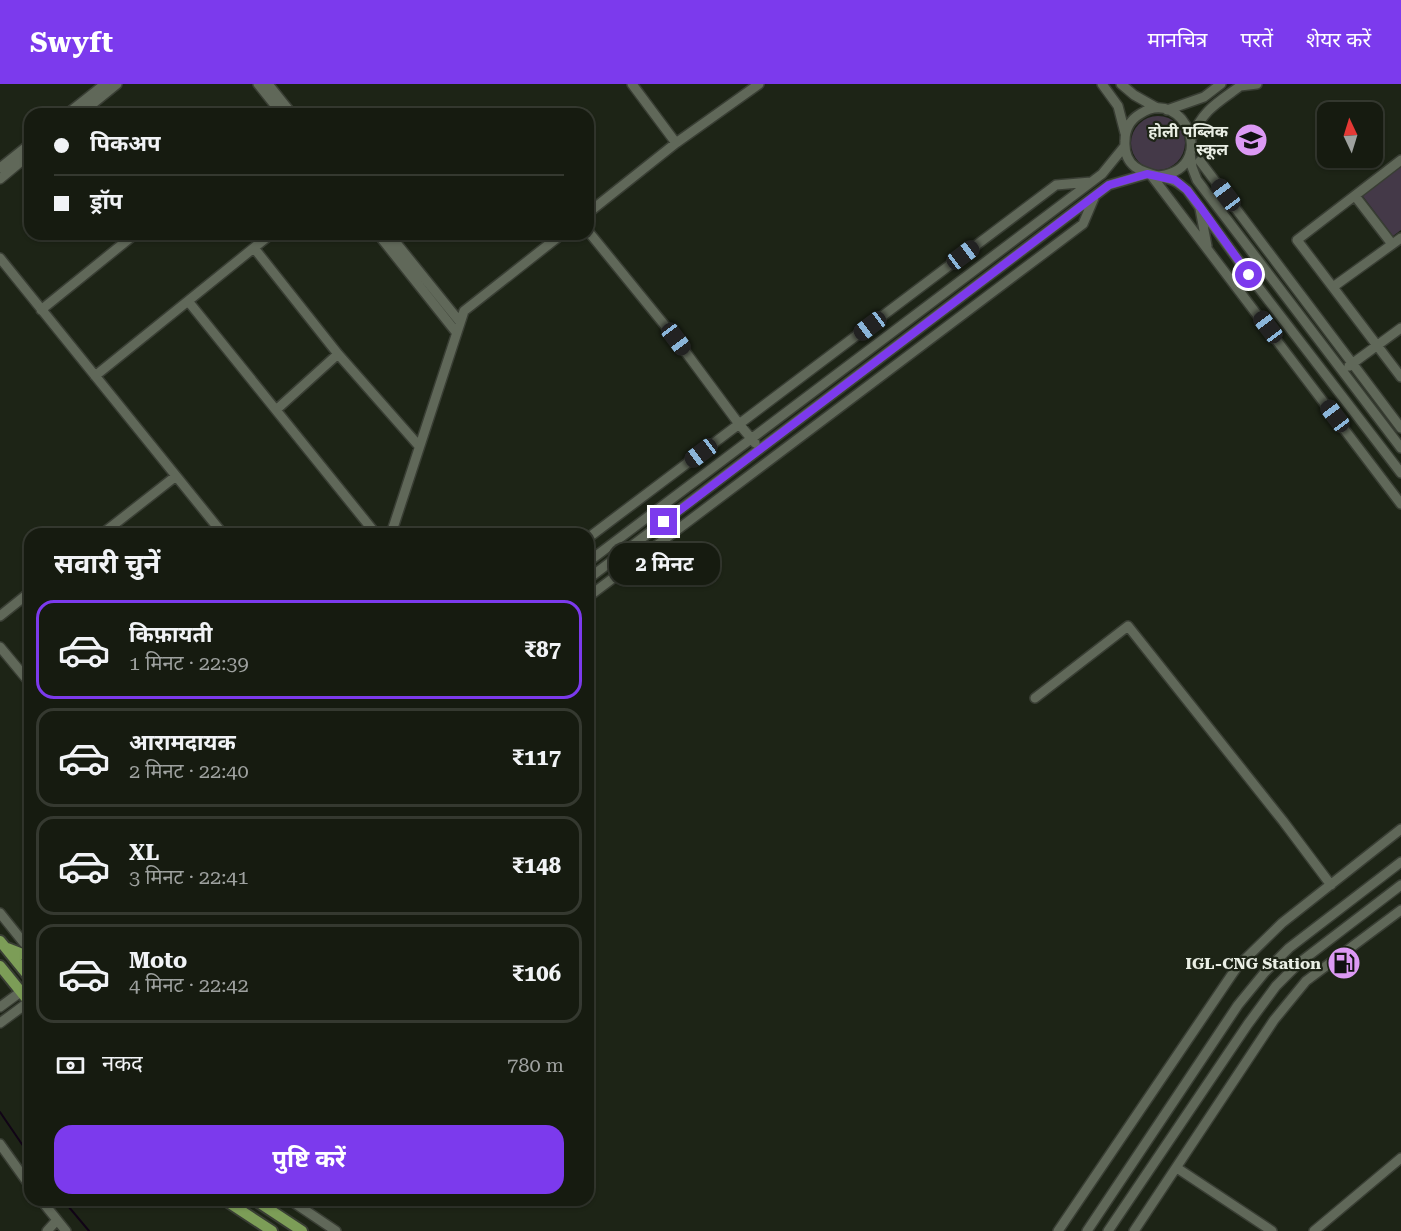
<!DOCTYPE html>
<html lang="hi">
<meta charset="utf-8">
<style>
:root{--surface:#161b10;--page:#1f2419;--text:#f1f3f6;--muted:#9ea19f;--line:#353930;--accent:#7c3aed}
body{margin:0;font-family:"Roboto Serif","Noto Sans Devanagari",serif;background:var(--page);color:var(--text);height:100vh;display:flex;flex-direction:column;font-size:22px;white-space:nowrap}
*{box-sizing:border-box;margin:0}
p{font-size:20px;color:var(--muted)}
.icon{flex:none;width:33px;height:33px;fill:none;stroke:currentColor;stroke-width:2;stroke-linecap:round;stroke-linejoin:round}
.map{position:relative;flex:1;overflow:hidden}
.sheet{position:absolute;left:24px;top:444px;width:570px;height:678px;display:flex;flex-direction:column;background:var(--surface);border-radius:18px;box-shadow:0 2px 4px #0004,0 0 0 2px var(--line)}
.sheet>*{flex:none}
.banner{position:absolute;left:24px;top:24px;width:570px;height:132px;border-radius:18px;box-shadow:0 2px 4px #0004,0 0 0 2px var(--line);display:grid;align-content:center;height:132px;padding:0 30px;background:var(--surface)}
.needle{width:39px;rotate:356deg}
.tools{position:absolute;left:1317px;top:18px;display:grid;gap:12px}
.tools a{display:grid;place-items:center;width:66px;height:66px;border-radius:12px;background:var(--surface);box-shadow:0 2px 4px #0004,0 0 0 2px var(--line);font-size:30px}
.end{position:absolute;width:27px;height:27px;margin:-14px;border:8px solid #7c3aed;background:#fff;box-shadow:0 0 0 3px #fff}
.from{border-radius:50%}
.bubble{position:absolute;height:42px;border-radius:18px;background:var(--surface);box-shadow:0 2px 4px #0004,0 0 0 2px var(--line);font-size:20px;font-weight:700;line-height:42px;text-align:center}
.car{position:absolute;width:18px;height:36px;margin:-18px -9px;border-radius:8px;box-shadow:0 0 4px 2px #0007;background:linear-gradient(#222 24%,#8ab4d8 0 40%,#222 0 76%,#8ab4d8 0 86%,#222 0)}
.banner b{display:flex;align-items:center;gap:21px;height:57px;font-size:22px}
.banner b+b{border-top:2px solid var(--line)}
.banner i{width:15px;height:15px;background:var(--text)}
ul{padding:0;list-style:none}
li{display:flex;align-items:center;gap:18px;height:99px;margin:0 12px 9px;padding:0 18px;border:3px solid var(--line);border-radius:18px}
li div{flex:1}
li b{display:block;font-size:22px}
li em{font-style:normal;font-weight:700}
li.current{border-color:var(--accent)}
li>.icon{width:54px;height:54px;stroke-width:1.5}
h2{padding:0 30px;font-size:27px;line-height:72px}
.pay{display:flex;align-items:center;gap:15px;height:66px;padding:0 30px;font-size:22px}
.pay p{margin-inline-start:auto}
.action{display:flex;gap:12px;margin-top:auto;padding:12px 30px}
.action a{flex:1;height:69px;border-radius:18px;background:var(--accent);color:#fff;font-size:24px;font-weight:700;line-height:69px;text-align:center}
header{display:flex;align-items:center;gap:36px;box-sizing:border-box;height:84px;padding:0 30px;background:var(--accent);color:#fff}
header strong{font-size:28px}
nav{display:flex;gap:33px;margin-inline-start:auto;font-size:21px}
.map>svg:first-child{display:block}
</style>
<header>
<strong>Swyft</strong>
<nav><a>मानचित्र</a><a>परतें</a><a>शेयर करें</a></nav>
</header>
<div class="map">
<svg width="1401" height="1147" viewBox="0 0 1401 1147">
<rect width="100%" height="100%" fill="#1d2416"/>
<path fill="#443948" d="M1131 59a27 27 0 1 1 54 0a27 27 0 1 1-54 0Z
M1401 82V146L1393 152 1362 111Z"/>
<g fill="none" stroke-linecap="round" stroke-linejoin="round">
<path stroke="#110416" stroke-width="2" d="M0 1028 30 1072
M63 1116 89 1147"/>
<g stroke="#393e34" stroke-width="12">
<path id="minor" d="M258 0 282 30
M268 0 292 30
M632 0 676 59
M1102 0 1118 22 1125 49
M1121 0 1134 11 1157 24
M1240 2 1257 0
M1167 26 1204 13 1221 0
M67 30 105 0
M80 30 117 0
M1192 53C1203 25 1219 18 1243 0
M1190 69 1192 83 1197 96 1401 364
M1401 76 1297 156 1401 293
M1200 77 1401 344
M0 84 30 60
M1151 91 1401 420
M1155 92C1221 89 1185 0 1140 30 1130 36 1125 46 1125 57 1123 89 1151 89 1172 96 1178 98 1183 103 1187 106L1249 191 1401 389
M0 95 30 70
M1355 112 1392 160
M1200 125 1207 162
M588 129 676 59 759 0
M588 147 676 255 739 340 755 359
M378 150 456 248
M389 150 460 238
M254 164 338 270 419 362
M0 174 223 450
M1333 203 1401 154
M188 217 376 450
M41 226 135 150
M1349 282 1401 244
M95 292 271 150
M276 326 338 270
M102 450 176 392
M391 450 464 227 562 150
M588 454 1056 101 1091 98
M588 478 1102 90 1124 63
M588 495 1109 101 1147 90
M588 513 1083 140 1094 114
M0 532 30 508
M0 563 30 599
M1035 614 1128 542 1283 737 1331 801
M0 829 24 859 30 862
M0 923 30 901
M0 939 30 917
M0 1060 30 1102
M1177 1084 1272 1147
M41 1116 66 1147
M290 1116 336 1147
M47 1147 57 1136
M1058 1147 1237 883 1282 839 1401 745
M1087 1147 1238 921 1265 888 1289 864 1401 778
M1108 1147 1248 940 1276 902 1299 879 1401 801
M1134 1147 1274 936 1306 897 1401 826
M1314 1147 1401 1074"/>
</g>
<g stroke="#393e34" stroke-width="14">
<path id="major" d="M0 857 30 894
M7 864 30 873
M0 882 30 919
M225 1116 272 1147
M255 1116 302 1147"/>
</g>
<use href="#minor" stroke="#606859" stroke-width="9"/>
<use href="#major" stroke="#7c9d57" stroke-width="10"/>
</g>
<g fill="none" stroke-linecap="round" stroke-linejoin="round">
<path stroke="#7c3aed" stroke-width="8" d="M664 438 1109 101 1147 90 1175 96 1187 106 1201 124 1249 191"/>
</g>
<defs>
<g id="school-disc" transform="scale(1.725)"><circle r="9.5" fill="#dc99f4" stroke="#1d2416"/><path d="M0-5L7-2L0 1L-7-2ZM-4 1L0 2.5L4 1V4Q0 6-4 4Z" fill="#111"/></g>
<g id="fuel-disc" transform="scale(1.725)"><circle r="9.5" fill="#dc99f4" stroke="#1d2416"/><path d="M-5.5-6h7V0h2V4h1.3V-2.5L3-4.5l.8-.8L6-3V5H2.5V1h-1V6h-7ZM-4.2-4.7v3.2H.2V-4.7Z" fill="#111"/></g>
</defs>
<g fill-rule="evenodd">
<use href="#school-disc" x="1251" y="56"/>
<use href="#fuel-disc" x="1344" y="879"/>
</g>
<g text-anchor="middle" dominant-baseline="central" stroke-width="4.5" stroke-linejoin="round" paint-order="stroke">
<g font-size="16" font-weight="bold" fill="#e9eee4" stroke="#1d2416" text-anchor="end">
<text x="1228" y="47">होली पब्लिक<tspan x="1228" dy="18">स्कूल</tspan></text>
<text x="1321" y="879">IGL-CNG Station</text>
</g>
</g>
</svg>
<div class="tools">
<a><svg class="needle" viewBox="-14 -14 28 28"><path d="M0-13l5 13h-10z" fill="#e53935"/><path d="M0 13l5-13h-10z" fill="#9ea19f"/></svg></a>
</div>
<i class="end from" style="left:1249px;top:191px"></i>
<i class="end" style="left:664px;top:438px"></i>
<div class="bubble" style="left:609px;top:459px;width:111px">2 मिनट</div>
<i class="car" style="left:1226px;top:111px;rotate:323deg"></i>
<i class="car" style="left:963px;top:171px;rotate:53deg"></i>
<i class="car" style="left:870px;top:242px;rotate:233deg"></i>
<i class="car" style="left:1268px;top:243px;rotate:323deg"></i>
<i class="car" style="left:676px;top:255px;rotate:143deg"></i>
<i class="car" style="left:1335px;top:332px;rotate:323deg"></i>
<i class="car" style="left:701px;top:369px;rotate:233deg"></i>
<div class="banner">
<b><i class="from"></i>पिकअप</b>
<b><i></i>ड्रॉप</b>
</div>
<section class="sheet">
<h2>सवारी चुनें</h2>
<ul>
<li class="current"><svg class="icon" aria-label="car" viewBox="0 0 24 24"><path d="M5 17H2v-5l4-1 3-4h7l3 4 3 1v5h-3M9 17h6M6 11h13"/><circle cx="7" cy="17" r="2"/><circle cx="17" cy="17" r="2"/></svg><div><b>किफ़ायती</b><p>1 मिनट · 22:39</p></div><em>₹87</em></li>
<li><svg class="icon" aria-label="car" viewBox="0 0 24 24"><path d="M5 17H2v-5l4-1 3-4h7l3 4 3 1v5h-3M9 17h6M6 11h13"/><circle cx="7" cy="17" r="2"/><circle cx="17" cy="17" r="2"/></svg><div><b>आरामदायक</b><p>2 मिनट · 22:40</p></div><em>₹117</em></li>
<li><svg class="icon" aria-label="car" viewBox="0 0 24 24"><path d="M5 17H2v-5l4-1 3-4h7l3 4 3 1v5h-3M9 17h6M6 11h13"/><circle cx="7" cy="17" r="2"/><circle cx="17" cy="17" r="2"/></svg><div><b>XL</b><p>3 मिनट · 22:41</p></div><em>₹148</em></li>
<li><svg class="icon" aria-label="car" viewBox="0 0 24 24"><path d="M5 17H2v-5l4-1 3-4h7l3 4 3 1v5h-3M9 17h6M6 11h13"/><circle cx="7" cy="17" r="2"/><circle cx="17" cy="17" r="2"/></svg><div><b>Moto</b><p>4 मिनट · 22:42</p></div><em>₹106</em></li>
</ul>
<div class="pay"><svg class="icon" aria-label="cash" viewBox="0 0 24 24"><path d="M3 7h18v10H3z"/><circle cx="12" cy="12" r="2"/></svg>नकद<p>780 m</p></div>
<div class="action"><a>पुष्टि करें</a></div>
</section>
</div>
